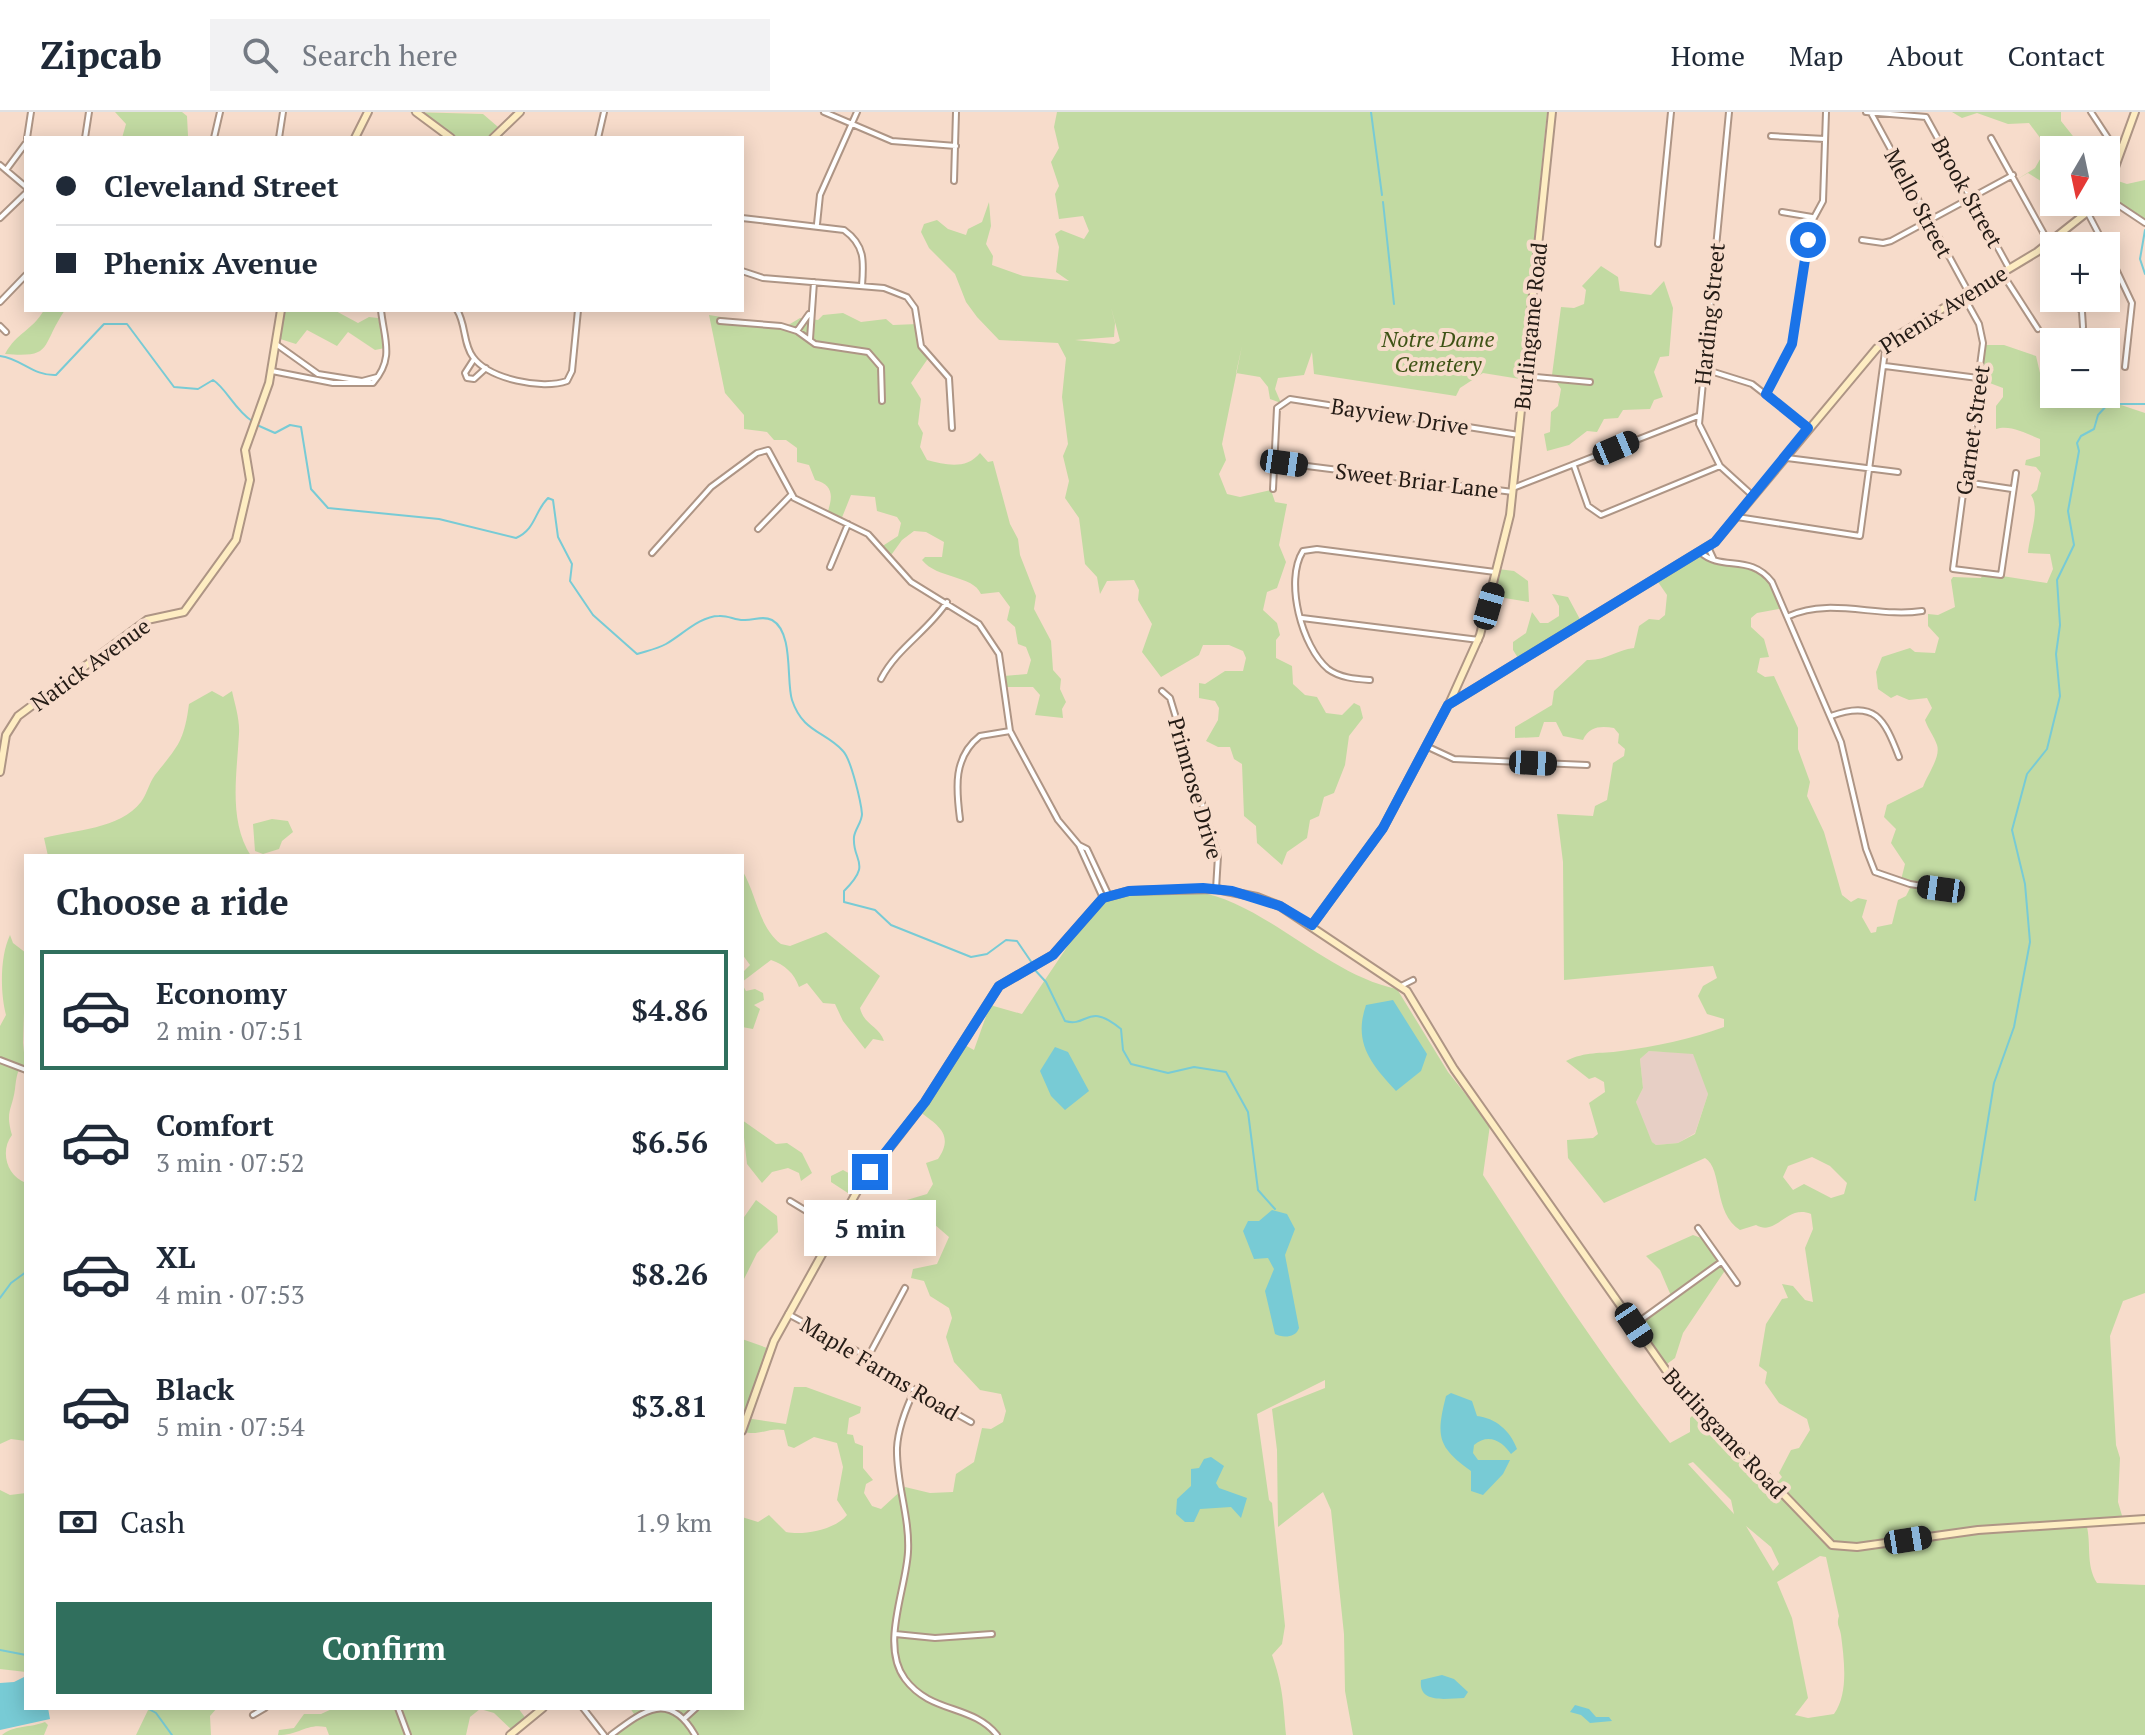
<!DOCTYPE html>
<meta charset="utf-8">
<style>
:root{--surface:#fff;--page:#f2f2f3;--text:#1f2937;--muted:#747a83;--line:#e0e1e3;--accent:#306f5d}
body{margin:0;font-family:"PT Serif",serif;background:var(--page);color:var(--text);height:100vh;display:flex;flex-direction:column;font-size:30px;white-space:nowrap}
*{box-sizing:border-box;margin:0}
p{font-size:26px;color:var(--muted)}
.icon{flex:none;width:44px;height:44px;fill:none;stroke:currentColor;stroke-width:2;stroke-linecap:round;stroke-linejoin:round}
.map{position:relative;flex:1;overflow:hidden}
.panel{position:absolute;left:24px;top:742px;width:720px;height:856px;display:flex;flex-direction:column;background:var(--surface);border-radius:0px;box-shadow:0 4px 20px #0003}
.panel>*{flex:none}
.top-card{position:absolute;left:24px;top:24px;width:720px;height:176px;border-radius:0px;box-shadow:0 4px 20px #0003;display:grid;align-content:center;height:176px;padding:0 32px;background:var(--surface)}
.needle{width:52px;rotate:189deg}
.tools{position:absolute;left:2040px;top:24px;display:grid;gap:16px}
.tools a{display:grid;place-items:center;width:80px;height:80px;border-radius:0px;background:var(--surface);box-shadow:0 4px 20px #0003;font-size:40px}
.end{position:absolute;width:36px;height:36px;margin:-18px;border:10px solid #1a73e8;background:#fff;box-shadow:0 0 0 4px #fff}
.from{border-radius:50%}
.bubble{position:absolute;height:56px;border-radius:0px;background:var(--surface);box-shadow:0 4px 20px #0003;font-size:26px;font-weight:700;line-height:56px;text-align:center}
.car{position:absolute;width:24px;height:48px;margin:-24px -12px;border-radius:10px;box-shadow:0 0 6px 2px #0007;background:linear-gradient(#222 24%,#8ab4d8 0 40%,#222 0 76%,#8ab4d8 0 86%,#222 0)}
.top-card b{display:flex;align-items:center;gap:28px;height:76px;font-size:30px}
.top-card b+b{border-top:2px solid var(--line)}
.top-card i{width:20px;height:20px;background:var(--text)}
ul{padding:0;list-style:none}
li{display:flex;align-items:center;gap:24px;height:120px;margin:0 16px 12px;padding:0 16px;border:4px solid transparent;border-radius:0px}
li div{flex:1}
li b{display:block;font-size:30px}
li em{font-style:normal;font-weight:700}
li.current{border-color:var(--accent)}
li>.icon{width:72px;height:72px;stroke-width:1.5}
h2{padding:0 32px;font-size:36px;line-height:96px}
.pay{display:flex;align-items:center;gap:20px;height:88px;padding:0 32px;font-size:30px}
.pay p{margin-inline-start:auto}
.action{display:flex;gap:16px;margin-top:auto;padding:16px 32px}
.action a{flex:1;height:92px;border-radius:0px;background:var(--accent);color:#fff;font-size:32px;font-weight:700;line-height:92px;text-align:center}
header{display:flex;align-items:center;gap:48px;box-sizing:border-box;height:112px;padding:0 40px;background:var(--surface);border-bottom:2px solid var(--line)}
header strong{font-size:38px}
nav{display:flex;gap:44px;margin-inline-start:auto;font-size:28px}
.search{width:560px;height:72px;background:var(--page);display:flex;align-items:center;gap:20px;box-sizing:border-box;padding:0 28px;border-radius:0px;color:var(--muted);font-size:30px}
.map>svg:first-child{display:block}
</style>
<header>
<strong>Zipcab</strong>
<div class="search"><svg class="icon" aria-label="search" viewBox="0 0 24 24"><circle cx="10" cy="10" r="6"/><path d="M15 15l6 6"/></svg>Search here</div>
<nav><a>Home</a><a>Map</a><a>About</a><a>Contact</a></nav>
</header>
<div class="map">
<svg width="2145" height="1623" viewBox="0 0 2145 1623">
<rect width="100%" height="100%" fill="#f7dccb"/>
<path fill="#e7cfc5" d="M1649 939 1693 941 1706 974 1708 982 1695 1021 1678 1031 1656 1033 1652 1030 1638 998 1636 990 1643 976 1640 947Z"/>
<path fill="#c2daa2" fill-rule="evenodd" d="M115 0H182L187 4 188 24 122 26 126 12Z
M410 0 483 2 505 21 500 26H445Z
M1057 0H1547L1520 267 1483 261 1460 276 1456 284 1314 262 1312 240 1304 263 1278 266 1275 277 1281 291 1270 287 1268 275 1260 265 1236 261 1242 234 1222 332 1226 348 1219 362 1227 382 1240 385 1271 378 1275 390 1287 392 1279 433 1286 450 1277 476 1267 480 1263 498 1277 511 1280 523 1276 528V546L1292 554 1293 572 1305 583 1317 585 1326 601 1342 603 1354 591 1360 594 1363 606 1349 624 1345 653 1334 681 1324 685 1319 704 1310 708 1307 726 1287 740 1282 753 1257 731 1256 714 1244 704 1242 652 1234 647 1230 635H1218L1206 629 1218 608 1219 596 1215 589 1199 586V571L1205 572 1225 559H1243L1246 546 1243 539 1229 533H1203L1199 543 1161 565 1142 540 1152 512 1138 488 1139 478 1134 468 1107 469 1100 482 1097 465 1085 452 1079 406 1065 386 1069 369 1063 344 1068 332 1062 285 1066 246 1058 231 999 228 977 205 966 190 955 162 929 136 921 120 924 112 937 108 948 117 966 123 968 117 982 110 989 90 991 114 986 132 993 144 992 153 1023 164 1069 169 1056 160 1059 135 1055 122 1061 118 1084 127 1089 119 1083 104 1059 107 1055 82 1059 74 1051 50 1059 36 1054 15ZM1111 195 1120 229 1114 232 1075 228 1114 225 1115 211Z
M1952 0H2061V9L2084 38H2054V61L2044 71 2028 61 2016 68 2035 56 2047 35 2029 11 2008 12 1977 1 1962 6Z
M2112 67 2127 72 2145 68V112L2106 86Z
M1601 154 1618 165 1620 179 1651 183 1664 169 1673 196 1669 244 1660 245 1654 260 1663 285 1654 288 1650 297 1623 298 1618 306 1604 307 1597 320 1587 319 1569 333 1547 339 1544 322 1550 320 1551 300 1558 294 1561 277 1552 263 1561 195 1574 196 1584 192 1586 178 1582 174Z
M44 198H65C40 235 54 246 5 242 17 220 32 219 44 198Z
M282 198H334L358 211 369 205 378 206 385 236 375 238 348 220 337 234 307 218 296 232 277 226Z
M843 201 861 210 886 207 893 213 918 212 922 235 929 245 911 271 921 287 918 312 923 321 920 335 927 348C946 353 966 358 980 341L988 350 993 349 1010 412 1018 427 1020 443 1036 484 1034 497 1051 529 1053 558 1061 567 1060 577 1066 590 1062 597 1063 606 1035 603 1040 583 1033 575H1005L1004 564 1027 562 1031 548 1026 535 1018 532 1015 515 1007 508 1010 495 999 480 981 482C973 463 937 467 922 448L925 445H942L944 430 926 420 914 419 902 428 889 446 881 435 898 424 901 411 897 405 877 399 875 385 851 383 841 408 827 402C833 385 834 373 815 368L809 353 797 350V336L786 328H774L767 320 744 317V303L725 281 709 203 785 215 800 206 818 208 823 203Z
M1984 233H2004L2036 244 2041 265 2054 272V282H2088L2145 301V1181L2123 1189 2110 1224 2116 1333 2120 1346 2118 1390 2123 1407 2086 1411C2092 1431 2085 1452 2097 1471L2145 1473V1623H1353L1345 1579 1344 1522 1331 1398 1323 1380 1278 1415 1277 1338 1272 1297 1325 1276V1268L1257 1302 1269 1388 1272 1391 1285 1514 1282 1532 1272 1543C1283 1574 1283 1590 1286 1623H610L634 1602 630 1596H742V1405L758 1410 769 1403 786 1420C804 1424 836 1417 847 1403L837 1388 843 1355 837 1331 814 1325 794 1336 788 1334 784 1318C769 1315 760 1324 744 1320L742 1227 770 1237 746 1306 786 1312 794 1275H806L861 1295 860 1301 849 1306 847 1322 853 1323 855 1331 863 1334V1356L873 1368 866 1372 864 1381 872 1394 881 1397 905 1375 930 1381 953 1380 956 1362 974 1350 982 1316 991 1317 1003 1310 1006 1299 1001 1282 980 1278 954 1250 946 1225 952 1206 949 1196 930 1184 924 1169 911 1166 913 1157 937 1152 949 1125 927 1106 906 1100 900 1090 927 1082 933 1072 926 1051 938 1047C955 1022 937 1013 919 999L961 931 974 938 990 893 1022 902 1098 789C1130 783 1164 776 1197 780 1263 789 1326 863 1397 877L1448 960 1490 1013 1483 1063C1543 1154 1601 1246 1670 1331L1690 1320V1306L1699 1297 1708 1306 1718 1304V1317L1774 1374 1782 1365 1779 1361 1791 1338 1799 1336 1810 1318 1807 1307 1779 1291 1765 1271 1767 1260 1759 1254 1766 1212 1782 1187 1788 1186 1782 1172 1793 1174 1805 1188 1813 1190 1805 1136 1813 1117 1811 1102C1786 1092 1777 1125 1756 1113L1740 1118C1713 1101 1723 1057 1705 1046L1604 1091 1568 1046 1567 1028 1593 1026 1598 1022 1589 991 1605 980 1604 970 1595 965 1589 967 1566 949C1586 939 1600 942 1621 939 1653 935 1692 927 1724 915V907L1707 902 1698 884 1703 874 1717 866 1713 854 1564 868 1563 750 1557 702 1593 704 1595 694 1607 688 1613 651 1624 644 1625 637 1618 631 1619 622 1614 616C1601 614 1589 614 1583 628L1563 624 1556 610H1544L1539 625 1515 626V615L1552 593 1554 579 1587 548C1605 549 1616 538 1634 536L1639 514 1649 507 1659 508 1665 503 1667 483 1656 467 1698 441C1707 446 1713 447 1723 448 1765 452 1767 460 1784 496L1757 501 1751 506V515L1764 527 1769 545 1760 546 1757 560 1765 565 1774 564 1798 616V637L1810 670 1807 684 1824 720 1842 783 1851 790 1858 786 1867 788 1862 805 1871 821 1876 820 1877 815 1892 812 1898 788 1906 784 1910 776 1901 768 1905 752 1891 731 1896 717 1884 705 1887 693 1923 675C1927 663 1941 645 1937 633 1934 624 1928 617 1925 608L1932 596 1927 586 1909 588 1897 583 1891 586 1878 577 1876 560 1882 545 1910 536 1915 540 1935 541 1939 526 1928 514V502L1938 503 1955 495 1951 468 1953 465 1981 466 1983 461 2047 471 2053 457 2050 442 2028 441C2029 424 2041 398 2031 383L2037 378 2041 361 2036 355 2025 353 2026 348 2040 344V327C2027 322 2010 312 1996 317V294L2003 285V276L1979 267ZM1649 939 1693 942 1708 982 1695 1022 1678 1031 1656 1033 1652 1030 1636 990 1643 976 1640 947ZM1812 1045 1830 1054 1847 1071 1844 1082 1831 1086 1804 1072 1793 1078 1783 1065 1788 1054ZM1693 1350 1731 1388 1734 1402 1688 1352ZM1746 1414 1771 1435 1779 1452 1773 1459ZM1820 1444 1826 1445 1839 1504C1836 1513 1840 1515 1841 1523 1844 1547 1849 1581 1834 1602L1808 1606 1795 1603 1808 1586 1792 1506 1777 1470Z
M1498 457 1514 459 1528 469 1529 490 1492 484Z
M1552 482 1568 485 1582 511 1520 549 1513 538V530L1526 521 1532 500 1540 511H1548L1559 504V494Z
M212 579 223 585 232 579C235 593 240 608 239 622 237 662 228 708 251 744H48L44 726C74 718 120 717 141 690 147 682 149 671 155 663 178 634 184 630 189 592Z
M272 707 288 709 293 720 282 729 279 737 263 742 255 739 253 712Z
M742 758C757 783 758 814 781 832L790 834 826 820 880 864 860 896C864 913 879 914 884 929L873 927 865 937 843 909 835 892 823 891 807 871 799 875C794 861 785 853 771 848L742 870V861L750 853 742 842Z
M10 823 13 831 26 841 23 931 26 959 19 957C16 966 16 969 15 977 12 999 5 998 12 1023 0 1038 6 1064 26 1071V1329L11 1327 0 1332V914L6 903C0 880 0 844 10 823Z
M742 872 746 879 755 877 763 881 764 888 754 893 760 897 753 917 742 915Z
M742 1008 776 1032 787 1031 802 1041 812 1061 801 1069 799 1061 788 1056 772 1060 762 1071 747 1052Z
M843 1058 863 1069 854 1085 831 1070V1064Z
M756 1088 777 1104 778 1120 757 1141 742 1171V1108Z
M1693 1123 1704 1127 1726 1157 1683 1221 1675 1246 1663 1255 1634 1214 1672 1186 1660 1158 1646 1144Z
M0 1378 10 1383 26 1381V1560L0 1557Z
M149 1596H217L210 1604 211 1623H136Z
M334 1596H518L527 1608 514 1620 494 1601 480 1597 470 1605 466 1623H329L326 1615C306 1611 300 1623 278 1623L279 1618 294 1616 304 1602H321Z
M45 1610 48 1613 44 1623H2C14 1613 30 1616 45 1610Z"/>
<path fill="#78cbd5" d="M1393 888 1427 942 1421 959 1396 979C1371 952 1353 931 1366 893Z
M1055 935 1068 940 1089 979 1065 998 1051 984 1040 959Z
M1272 1098 1287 1102 1295 1117 1285 1143 1299 1216C1296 1226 1282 1226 1275 1222L1265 1179 1274 1157 1268 1146 1254 1147 1243 1119 1248 1109H1259Z
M1451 1281 1472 1289 1477 1304C1495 1306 1510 1318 1517 1337L1511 1342C1503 1330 1489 1320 1474 1333L1473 1341 1478 1348H1510L1503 1362 1483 1383 1471 1379V1359C1437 1335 1436 1324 1446 1284Z
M1211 1345 1224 1354 1216 1371 1219 1376 1247 1386 1241 1406 1231 1395 1200 1397 1194 1410H1185L1176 1402 1177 1387 1191 1374V1357L1199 1356 1204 1347Z
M1442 1563 1454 1567 1468 1580 1464 1586C1448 1586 1418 1593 1421 1568Z
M26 1564V1596H48L50 1607 0 1618V1571L14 1570Z
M1575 1593 1589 1597 1596 1605H1609L1612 1609 1590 1611 1581 1603 1570 1600Z"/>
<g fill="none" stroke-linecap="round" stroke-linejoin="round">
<path stroke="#78cbd5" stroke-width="2" d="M1371 0 1382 83
M1383 90 1394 192
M2145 118 2140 147 2145 162
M0 244C22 247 33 264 56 263L104 212H127L174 275 198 277 213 268C226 276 235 298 252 309
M257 313 275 321 290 313 301 315 311 377 328 396 439 407 516 426C536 417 534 400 548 386L553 388 558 425 572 452 570 469 593 503 637 542C646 539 657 537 666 532 682 523 700 504 719 504 727 503 735 508 743 508 753 509 762 503 772 508 794 520 786 570 792 588 803 621 825 619 843 639 851 647 861 690 862 702 862 710 855 717 854 725 852 750 873 750 844 779V790L875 798 891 813 971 845 987 842 1006 828 1017 829 1032 851
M1034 857 1046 870 1065 909C1088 916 1087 889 1121 917L1123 938 1131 952 1168 961 1194 955 1226 960 1248 1000 1258 1078 1275 1097
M1975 1088 1994 971 2014 915 2030 830 2025 772 2012 718 2027 662 2047 637 2060 584 2056 542 2060 513 2057 468 2074 433 2068 399 2079 339 2077 331 2081 324 2094 317 2098 303 2108 292H2145
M0 1186 11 1171 26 1160
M0 1538 26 1543
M147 1596 156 1601 172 1623"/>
<g stroke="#ae9585" stroke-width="8">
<path id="street" d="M824 0 892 29 956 34
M1729 0 1699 312 1720 354 1753 384
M1866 0 1926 5 2009 156
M2091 0 2110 29 2122 35
M1871 1 1969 181
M1771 24 1825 27
M27 26 31 0
M85 26 89 0
M214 26 220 0
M279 26 283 0
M598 26 604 0
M1991 26 2049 131
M0 53 26 75
M6 58 26 31
M954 69 956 0
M2106 85 2145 111
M2082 90 2105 134
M1782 100 1812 105
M0 106 26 81
M742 106 844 118C865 133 864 149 862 174
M817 112 820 83 857 0
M1862 128 1883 131 1891 129 2013 63
M1658 132 1671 0
M2045 134 2054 151
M2106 136 2132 191 2125 255
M742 159 763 166 884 176 907 185 915 196 921 234 949 266 952 316
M2002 161 2038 217
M1964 185 1979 212 1983 231 1953 457 2001 463 2016 361
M2074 186 2082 200 2083 215
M0 190 26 163
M457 198C466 212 463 232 473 245 489 267 542 278 567 269L572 259 578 198
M720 209 781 214 797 219 815 232 868 240 881 255 882 289
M0 214 6 220
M797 219 809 202
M810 227 814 170
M276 232 318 262 362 269 377 265
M474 247 465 261 467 266 474 267 486 256
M1885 254 1978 266
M1704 257 1752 272 1808 316
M272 259 333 271H373C395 246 384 227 381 198
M1525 264 1590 270
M1766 282 1792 232 1810 113 1823 89 1826 0
M1787 346 1898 360
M1275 350 1513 380
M1574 354 1588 394 1601 403 1720 354
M1965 370 2012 377
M1513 376 1698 304
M1273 377 1277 296 1290 287 1519 323
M1737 405 1860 424 1886 232
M758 417 791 383
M1708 435 1714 448
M1700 440C1722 460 1750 441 1772 470L1841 630 1866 737 1875 760 1910 772 1941 777
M652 441 711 375 757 341 768 338 794 386 868 422 911 470 979 512 999 542 1010 619 1058 708 1079 733
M830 455 848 412
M1789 504C1830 485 1878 506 1922 499
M1302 506 1479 528
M881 567C897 536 928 519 947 490
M1370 568C1356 567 1340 566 1328 557 1302 535 1284 469 1303 439L1317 437 1495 460
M1162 579 1170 586 1218 744 1216 777
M1831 604C1875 588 1884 606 1899 645
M1426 634 1454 647 1587 653
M960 707C956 676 953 645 980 624L1010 619
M1103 786 1079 733 1087 737 1109 784
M1401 874 1413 868
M0 948 26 958
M790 1089 836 1117
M1698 1116 1737 1171
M788 1202 868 1245 891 1265 971 1310
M1634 1213 1721 1150
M868 1245 905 1176
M915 1277C906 1296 898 1316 897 1336 896 1371 910 1405 908 1440 906 1478 880 1533 905 1567 931 1602 972 1592 997 1623
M895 1522 935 1526 992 1522
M398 1596 408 1623
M583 1596 604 1623
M253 1603 265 1596
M685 1606 696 1596
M611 1623C643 1599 669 1578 695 1623"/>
</g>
<g stroke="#ae9585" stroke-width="10">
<path id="secondary" d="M416 0 451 26
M355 26 368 0
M493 26 520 0
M2106 80 2135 0
M1449 592 1480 523 1510 403 1552 0
M0 660 6 623 18 604 147 508 184 500 236 428 250 368 245 338 269 271 281 198
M1312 813 1383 716 1448 593 1715 430 1877 236 2037 140 2100 90
M742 1319 774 1229 860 1074 925 990 999 874 1053 843 1103 786 1129 779 1216 777 1257 785 1280 794 1407 879 1454 957 1670 1264 1832 1433 1857 1435 1978 1418 2145 1407
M510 1623 543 1596"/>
</g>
<use href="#street" stroke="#fff" stroke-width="4"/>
<use href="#secondary" stroke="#feedc2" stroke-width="6"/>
</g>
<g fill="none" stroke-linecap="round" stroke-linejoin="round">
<path stroke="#1a73e8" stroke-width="10" d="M870 1060 925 990 999 874 1053 843 1103 786 1129 779 1203 776 1232 779 1280 794 1312 813 1383 716 1448 593 1715 430 1808 316 1766 282 1792 232 1808 128"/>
</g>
<g text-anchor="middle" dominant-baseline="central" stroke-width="8" stroke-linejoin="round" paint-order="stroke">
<g font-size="22" fill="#241b15" stroke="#f7dccb">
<text transform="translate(1968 80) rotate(61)">Brook Street</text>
<text transform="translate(1919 91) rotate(62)">Mello Street</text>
<text transform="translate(1943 197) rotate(-32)">Phenix Avenue</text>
<text transform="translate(1709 202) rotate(-84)">Harding Street</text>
<text transform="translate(1530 214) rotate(-84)">Burlingame Road</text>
<text transform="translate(1400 304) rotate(9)">Bayview Drive</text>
<text transform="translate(1972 318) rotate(-82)">Garnet Street</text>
<text transform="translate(1417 368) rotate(7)">Sweet Briar Lane</text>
<text transform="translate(90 552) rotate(-36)">Natick Avenue</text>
<text transform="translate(1196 676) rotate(74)">Primrose Drive</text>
<text transform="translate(880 1256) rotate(31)">Maple Farms Road</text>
<text transform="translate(1725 1321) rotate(47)">Burlingame Road</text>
</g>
<g font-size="22" font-style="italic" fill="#3e5316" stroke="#f7dccb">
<text x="1438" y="226">Notre Dame<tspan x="1438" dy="25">Cemetery</tspan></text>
</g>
</g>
</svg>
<div class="tools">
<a><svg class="needle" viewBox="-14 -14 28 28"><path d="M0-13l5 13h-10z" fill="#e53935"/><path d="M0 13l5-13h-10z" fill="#747a83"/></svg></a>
<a>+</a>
<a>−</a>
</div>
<i class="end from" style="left:1808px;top:128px"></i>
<i class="end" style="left:870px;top:1060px"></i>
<div class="bubble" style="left:804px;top:1088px;width:132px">5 min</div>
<i class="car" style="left:1616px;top:336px;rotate:67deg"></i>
<i class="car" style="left:1284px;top:351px;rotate:98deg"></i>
<i class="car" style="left:1489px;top:494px;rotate:16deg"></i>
<i class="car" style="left:1533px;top:651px;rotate:93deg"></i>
<i class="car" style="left:1941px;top:777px;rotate:278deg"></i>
<i class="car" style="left:1634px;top:1213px;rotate:146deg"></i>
<i class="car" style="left:1908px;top:1428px;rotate:81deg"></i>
<div class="top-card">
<b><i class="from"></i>Cleveland Street</b>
<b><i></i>Phenix Avenue</b>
</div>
<section class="panel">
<h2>Choose a ride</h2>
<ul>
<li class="current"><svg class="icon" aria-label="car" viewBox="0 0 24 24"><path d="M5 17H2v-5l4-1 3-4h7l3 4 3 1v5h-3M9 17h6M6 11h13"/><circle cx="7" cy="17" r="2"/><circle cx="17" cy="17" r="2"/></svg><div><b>Economy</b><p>2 min · 07:51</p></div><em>$4.86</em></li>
<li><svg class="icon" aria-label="car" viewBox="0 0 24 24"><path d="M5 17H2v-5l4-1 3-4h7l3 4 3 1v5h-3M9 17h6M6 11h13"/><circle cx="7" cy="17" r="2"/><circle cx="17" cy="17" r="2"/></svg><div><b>Comfort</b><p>3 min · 07:52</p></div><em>$6.56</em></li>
<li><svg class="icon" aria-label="car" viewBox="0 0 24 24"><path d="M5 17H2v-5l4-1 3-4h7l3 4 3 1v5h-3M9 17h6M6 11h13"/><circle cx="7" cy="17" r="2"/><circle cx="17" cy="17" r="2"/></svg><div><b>XL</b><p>4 min · 07:53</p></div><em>$8.26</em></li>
<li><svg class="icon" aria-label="car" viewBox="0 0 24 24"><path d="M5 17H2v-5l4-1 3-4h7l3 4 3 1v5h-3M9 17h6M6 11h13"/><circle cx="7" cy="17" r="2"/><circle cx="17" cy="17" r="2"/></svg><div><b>Black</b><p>5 min · 07:54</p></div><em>$3.81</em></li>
</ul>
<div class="pay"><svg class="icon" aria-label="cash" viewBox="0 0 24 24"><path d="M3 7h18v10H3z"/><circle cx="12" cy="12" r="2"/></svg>Cash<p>1.9 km</p></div>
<div class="action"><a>Confirm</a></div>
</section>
</div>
